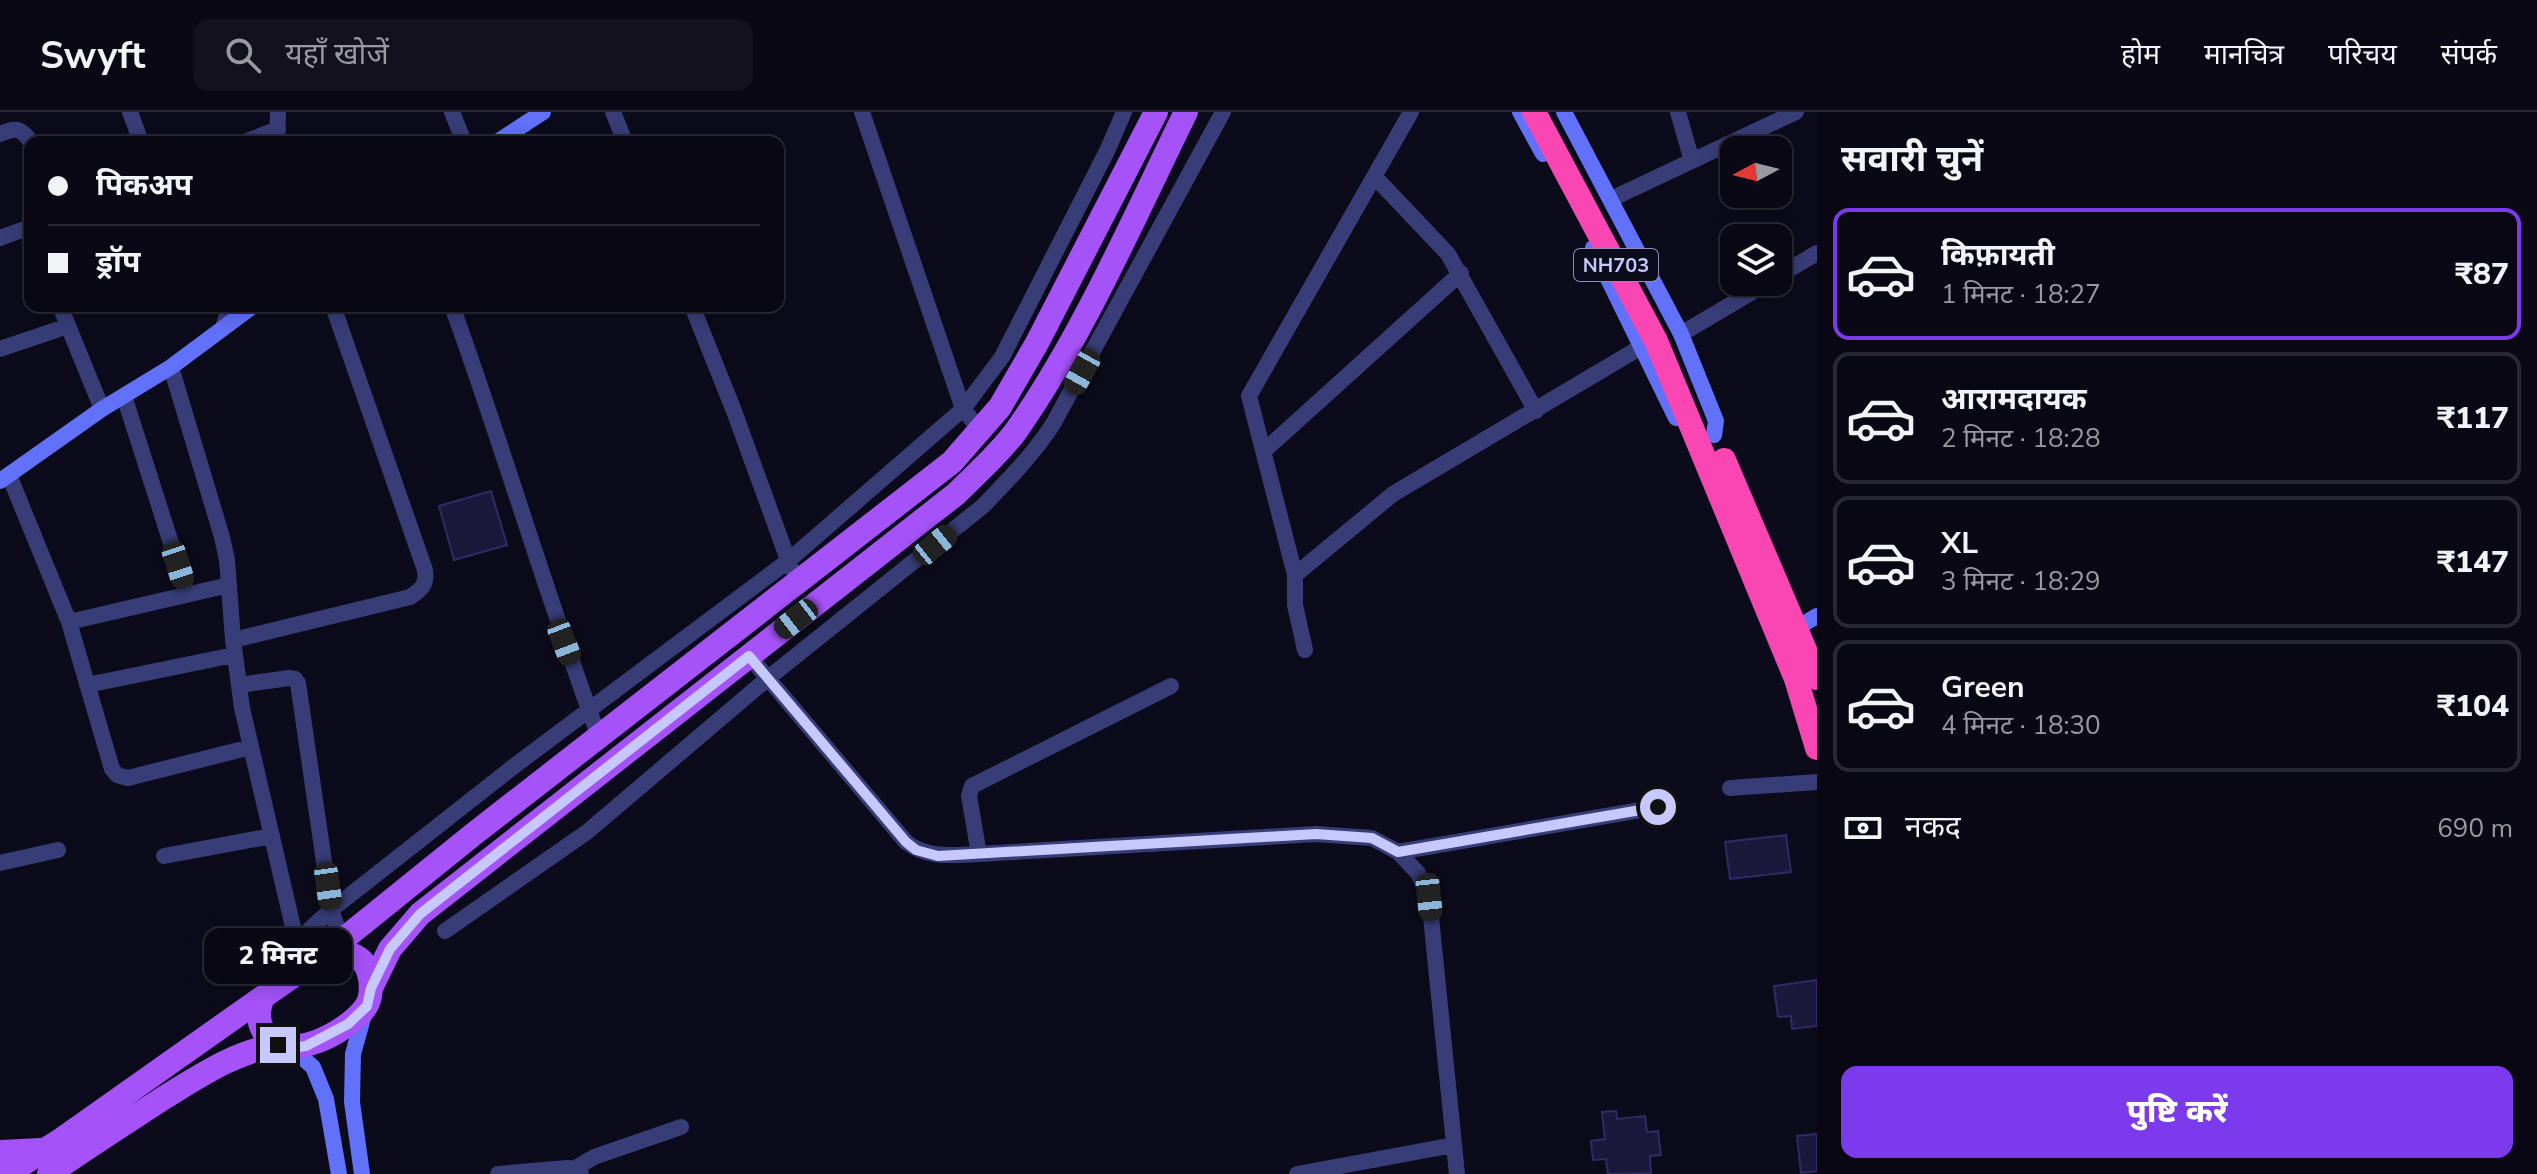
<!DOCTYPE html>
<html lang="hi">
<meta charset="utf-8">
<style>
:root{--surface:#090814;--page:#12111d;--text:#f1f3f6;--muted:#999aa0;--line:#292934;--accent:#7c3aed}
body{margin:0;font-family:"Nunito Sans","Noto Sans Devanagari",sans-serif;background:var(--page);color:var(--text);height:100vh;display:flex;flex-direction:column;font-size:30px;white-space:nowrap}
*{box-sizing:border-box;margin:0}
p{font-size:26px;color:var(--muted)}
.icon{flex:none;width:44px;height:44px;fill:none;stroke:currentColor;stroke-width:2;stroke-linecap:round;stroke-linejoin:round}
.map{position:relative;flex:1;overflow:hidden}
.sheet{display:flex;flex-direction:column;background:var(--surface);width:720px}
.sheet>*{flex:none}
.guide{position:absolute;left:24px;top:24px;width:760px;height:176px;border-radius:16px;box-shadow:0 4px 20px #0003,0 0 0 2px var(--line);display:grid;align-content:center;height:176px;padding:0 24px;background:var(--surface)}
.needle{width:52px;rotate:263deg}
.tools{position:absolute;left:1720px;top:24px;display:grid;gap:16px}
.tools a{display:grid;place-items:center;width:72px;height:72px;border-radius:16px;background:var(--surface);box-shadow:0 4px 20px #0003,0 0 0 2px var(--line);font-size:40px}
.end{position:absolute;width:36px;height:36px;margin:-18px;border:10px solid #c7c8fd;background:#111;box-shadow:0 0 0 4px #111}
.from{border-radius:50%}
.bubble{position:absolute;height:56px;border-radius:16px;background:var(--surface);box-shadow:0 4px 20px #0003,0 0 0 2px var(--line);font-size:26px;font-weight:800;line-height:56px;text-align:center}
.car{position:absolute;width:24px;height:48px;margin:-24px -12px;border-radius:10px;box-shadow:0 0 6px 2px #0007;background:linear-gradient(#222 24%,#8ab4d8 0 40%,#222 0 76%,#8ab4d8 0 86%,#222 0)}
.guide b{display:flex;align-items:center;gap:28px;height:76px;font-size:30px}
.guide b+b{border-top:2px solid var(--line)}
.guide i{width:20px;height:20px;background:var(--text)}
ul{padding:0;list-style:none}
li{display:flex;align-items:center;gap:24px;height:132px;margin:0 16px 12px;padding:0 8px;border:4px solid var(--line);border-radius:16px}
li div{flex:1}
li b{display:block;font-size:30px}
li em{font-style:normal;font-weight:800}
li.active{border-color:var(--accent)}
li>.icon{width:72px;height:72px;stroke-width:1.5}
h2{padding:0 24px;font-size:36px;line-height:96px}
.pay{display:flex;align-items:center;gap:20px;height:88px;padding:0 24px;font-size:30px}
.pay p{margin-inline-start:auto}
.primary-button{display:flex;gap:16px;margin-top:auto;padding:16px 24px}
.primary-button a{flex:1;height:92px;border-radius:16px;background:var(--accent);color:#fff;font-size:32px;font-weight:800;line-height:92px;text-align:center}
header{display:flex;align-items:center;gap:48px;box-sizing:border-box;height:112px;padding:0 40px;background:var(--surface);border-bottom:2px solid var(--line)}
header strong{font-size:38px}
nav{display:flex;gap:44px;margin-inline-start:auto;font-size:28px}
.search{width:560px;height:72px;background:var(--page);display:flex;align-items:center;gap:20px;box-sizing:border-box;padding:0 28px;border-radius:16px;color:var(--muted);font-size:30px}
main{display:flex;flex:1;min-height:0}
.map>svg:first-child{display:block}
</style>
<header>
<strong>Swyft</strong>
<div class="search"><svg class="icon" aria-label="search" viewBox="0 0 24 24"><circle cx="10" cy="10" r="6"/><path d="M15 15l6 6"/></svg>यहाँ खोजें</div>
<nav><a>होम</a><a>मानचित्र</a><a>परिचय</a><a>संपर्क</a></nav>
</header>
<main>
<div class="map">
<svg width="1817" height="1062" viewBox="0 0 1817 1062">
<rect width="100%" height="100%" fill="#0c0b1b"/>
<path fill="#1b183b" stroke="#2f2b66" stroke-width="2" d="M491 379 507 433 454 448 439 394Z
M1786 723 1791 760 1730 767 1725 730Z
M1817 868V914L1792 917 1791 904 1778 905 1774 874Z
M1616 999 1617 1007 1645 1004 1647 1020 1658 1019 1661 1043 1650 1044 1651 1061 1608 1062 1606 1047 1593 1048 1591 1029 1605 1027 1602 1000Z
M1817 1022V1059L1801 1061 1797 1024Z"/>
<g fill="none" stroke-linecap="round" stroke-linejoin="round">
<path stroke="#383d78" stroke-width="16" d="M130 0 141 30
M452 0 464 30
M613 0 625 30
M862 0 963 297 981 319
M1678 0 1692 49
M0 22C16 15 21 16 31 30
M245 30 278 17
M277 30 278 0
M1375 65 1448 142 1536 299
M1611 87 1796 0
M0 126 30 115
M1778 164 1817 141
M60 194 102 297
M452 194C504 337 546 483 599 625
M692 194 734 299 791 456
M223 216 230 194
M1681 222 1769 170
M0 237 68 214
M171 255 222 425 227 448 233 528 242 596 303 858
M124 284 187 481
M1264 339 1461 161
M9 363 69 510 112 657 117 663 128 666 251 635
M1295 463 1393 382 1641 235
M69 510 229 473
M233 528 410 485C422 477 427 473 425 458L333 194
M1305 538 1295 493V463L1249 284 1411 0
M749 544 906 730C928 747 952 743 979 742L1316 722 1372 726 1398 740 1418 761 1429 785 1457 1062
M87 573 234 543
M239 573 289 566 295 567 298 571 331 798 342 829
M1730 676 1817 670
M1398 740 1658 695
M979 742 969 684 972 674 1171 574
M164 744 272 724
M0 751 58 738
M445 819 587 720 767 567 983 394C1008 368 1033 343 1053 312L1223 0
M296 830 331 798 513 655 788 449 963 297 1002 245 1107 39 1124 0
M574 1057 594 1045 681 1015
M498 1062 567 1056 574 1057 581 1062
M1297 1062 1454 1033"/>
<path stroke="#6171fa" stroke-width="16" d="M1520 0 1543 42
M1564 0 1681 222 1716 309 1714 323
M497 30 543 0
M1593 136 1676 306
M0 369 102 297 171 255 253 194
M1788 521 1817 504
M291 936 313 955 326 987 339 1062
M362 1062 352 990 353 942 365 899"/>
<path stroke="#a652f9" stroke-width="24" d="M339 839C347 841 356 843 362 849 372 859 374 884 365 896 347 920 287 954 264 920 257 909 258 896 263 885L325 842Z
M325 842 475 721 952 350 1000 295 1037 231 1156 0
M371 876 390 837 420 802 956 382C976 362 999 342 1016 319 1083 224 1134 105 1186 0
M0 1040 41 1038
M7 1062 62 1027 263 885
M49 1062C86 1036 124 1012 162 987 200 964 234 940 278 933"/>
<path stroke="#f946b2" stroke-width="24" d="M1534 0 1656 229 1796 567 1817 636
M1724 348 1817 566"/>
</g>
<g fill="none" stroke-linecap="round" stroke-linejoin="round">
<path stroke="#c7c8fd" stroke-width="10" d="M278 933 291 936 306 934 348 912 367 894 371 876 390 837 420 802 749 544 906 730 916 738 938 744 1316 722 1372 726 1398 740 1658 695"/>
</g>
<g text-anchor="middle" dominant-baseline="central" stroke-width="7" stroke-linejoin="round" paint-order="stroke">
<rect fill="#0c0b1b" stroke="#8f8fb9" stroke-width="2" x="1574" y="137" width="84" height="32" rx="6"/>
<g font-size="20" font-weight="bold" fill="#c7c8fd">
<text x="1616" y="153">NH703</text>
</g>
</g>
</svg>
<div class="tools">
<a><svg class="needle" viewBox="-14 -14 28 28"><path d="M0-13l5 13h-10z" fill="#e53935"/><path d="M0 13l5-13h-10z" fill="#999aa0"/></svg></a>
<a><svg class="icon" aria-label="layers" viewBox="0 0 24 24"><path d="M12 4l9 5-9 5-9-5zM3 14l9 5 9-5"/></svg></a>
</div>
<i class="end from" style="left:1658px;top:695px"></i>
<i class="end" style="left:278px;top:933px"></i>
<div class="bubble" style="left:204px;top:816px;width:148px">2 मिनट</div>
<i class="car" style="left:1082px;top:260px;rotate:209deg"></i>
<i class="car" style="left:935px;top:433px;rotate:51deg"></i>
<i class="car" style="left:178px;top:453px;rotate:162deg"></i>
<i class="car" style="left:796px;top:507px;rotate:232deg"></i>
<i class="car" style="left:564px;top:530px;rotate:159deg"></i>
<i class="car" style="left:328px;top:774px;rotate:172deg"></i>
<i class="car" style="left:1429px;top:785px;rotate:174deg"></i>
<div class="guide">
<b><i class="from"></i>पिकअप</b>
<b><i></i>ड्रॉप</b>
</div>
</div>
<section class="sheet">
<h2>सवारी चुनें</h2>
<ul>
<li class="active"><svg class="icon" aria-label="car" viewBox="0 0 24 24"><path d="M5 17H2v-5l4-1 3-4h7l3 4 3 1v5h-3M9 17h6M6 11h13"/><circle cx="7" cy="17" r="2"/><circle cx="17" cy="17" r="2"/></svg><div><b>किफ़ायती</b><p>1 मिनट · 18:27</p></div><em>₹87</em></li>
<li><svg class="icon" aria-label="car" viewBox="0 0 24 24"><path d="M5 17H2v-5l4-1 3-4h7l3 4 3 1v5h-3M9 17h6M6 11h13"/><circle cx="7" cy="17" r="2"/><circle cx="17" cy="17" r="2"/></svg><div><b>आरामदायक</b><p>2 मिनट · 18:28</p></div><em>₹117</em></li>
<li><svg class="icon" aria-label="car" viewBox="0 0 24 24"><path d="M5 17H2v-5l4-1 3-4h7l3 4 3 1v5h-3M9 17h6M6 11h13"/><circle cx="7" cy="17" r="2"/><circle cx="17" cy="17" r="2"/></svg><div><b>XL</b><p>3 मिनट · 18:29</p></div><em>₹147</em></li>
<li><svg class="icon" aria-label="car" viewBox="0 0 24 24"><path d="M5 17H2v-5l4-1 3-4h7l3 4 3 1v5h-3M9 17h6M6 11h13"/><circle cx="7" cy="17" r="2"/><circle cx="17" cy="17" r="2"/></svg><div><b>Green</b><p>4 मिनट · 18:30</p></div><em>₹104</em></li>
</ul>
<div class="pay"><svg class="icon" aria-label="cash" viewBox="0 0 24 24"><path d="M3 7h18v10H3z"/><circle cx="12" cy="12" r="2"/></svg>नकद<p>690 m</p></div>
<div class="primary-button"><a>पुष्टि करें</a></div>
</section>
</main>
